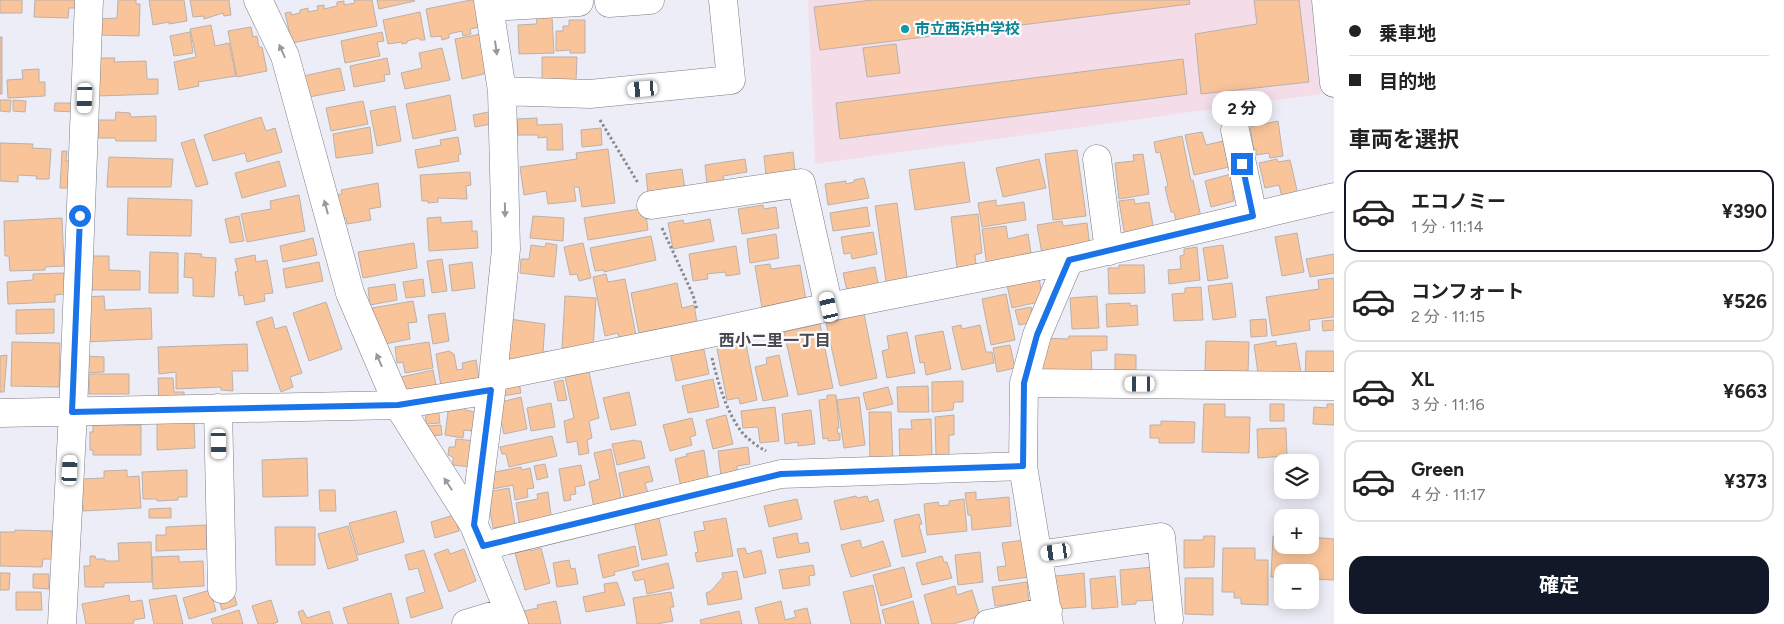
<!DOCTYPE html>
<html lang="ja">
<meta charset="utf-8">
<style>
:root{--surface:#fff;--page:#f2f2f2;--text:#222;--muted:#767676;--line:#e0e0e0;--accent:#111827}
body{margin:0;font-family:Figtree,"Noto Sans JP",sans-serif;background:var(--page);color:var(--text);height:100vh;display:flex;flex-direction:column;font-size:19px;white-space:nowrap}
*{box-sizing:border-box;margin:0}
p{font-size:16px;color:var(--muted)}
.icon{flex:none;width:28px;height:28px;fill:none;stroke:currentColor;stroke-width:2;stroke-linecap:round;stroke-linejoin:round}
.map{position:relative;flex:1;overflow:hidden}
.sheet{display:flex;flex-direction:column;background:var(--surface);width:450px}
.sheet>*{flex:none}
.hud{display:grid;align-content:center;height:110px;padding:0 15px;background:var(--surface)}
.tools{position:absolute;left:1274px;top:454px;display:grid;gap:10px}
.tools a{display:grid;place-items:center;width:45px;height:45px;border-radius:10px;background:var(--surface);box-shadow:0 2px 12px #0003;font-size:25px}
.end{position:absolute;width:22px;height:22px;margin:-11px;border:6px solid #1a73e8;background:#fff;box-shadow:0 0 0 2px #fff}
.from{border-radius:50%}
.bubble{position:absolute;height:35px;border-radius:15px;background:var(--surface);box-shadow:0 2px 12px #0003;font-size:16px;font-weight:700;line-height:35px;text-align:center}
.car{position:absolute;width:15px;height:30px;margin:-15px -8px;border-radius:6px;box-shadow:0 0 4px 1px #0007;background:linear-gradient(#fff 24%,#345 0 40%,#fff 0 76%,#345 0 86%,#fff 0)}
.hud b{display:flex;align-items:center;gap:18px;height:48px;font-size:19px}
.hud b+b{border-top:1px solid var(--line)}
.hud i{width:12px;height:12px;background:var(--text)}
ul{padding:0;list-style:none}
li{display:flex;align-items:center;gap:15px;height:82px;margin:0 10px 8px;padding:0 5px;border:2px solid var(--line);border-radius:15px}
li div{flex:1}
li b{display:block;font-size:19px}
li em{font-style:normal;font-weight:700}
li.active{border-color:var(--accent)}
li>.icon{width:45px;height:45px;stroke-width:1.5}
h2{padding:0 15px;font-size:22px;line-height:60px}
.cta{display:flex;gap:10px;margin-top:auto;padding:10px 15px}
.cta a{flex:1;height:58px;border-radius:15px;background:var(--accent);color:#fff;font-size:20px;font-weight:700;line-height:58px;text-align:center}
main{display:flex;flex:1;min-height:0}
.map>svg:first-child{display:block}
</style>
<main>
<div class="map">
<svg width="1334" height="624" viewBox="0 0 1334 624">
<rect width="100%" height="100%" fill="#ededf7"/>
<path fill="#f4dde9" d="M808 0H1312L1321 94 815 164Z"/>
<path fill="#fac49a" stroke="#bab1aa" d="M0 0H22V13H0Z
M35 0H76L75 8H69L68 18 34 17Z
M118 0H136V4H140L139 36 99 35V19L117 18Z
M149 0H184L187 21 169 24V22L153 25Z
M190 0H229L231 15 224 16 223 13 204 19V16L193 17Z
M354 0H372L377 26 292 43 285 13 291 12V15L300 13V10L308 8V12L318 10 317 6 324 5V9L337 6V2L344 1V5L355 3Z
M377 0H414L415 1 379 9Z
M471 0H482L480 27 470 29 471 34 463 36 462 31 449 34V38L442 40 441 36 431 37 426 9Z
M872 0H1189L1190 4 820 50 814 7Z
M1254 0H1299L1309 82 1201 94 1195 34 1257 24Z
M420 12 425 40H420L419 38 407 41V43L402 44V42L388 44 383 20Z
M536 17H552L554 53 519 54 518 25 537 24Z
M569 20H585V53H570V50L556 51V31H563V26H569Z
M211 25 215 46 229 43 236 76 198 82 199 86 179 90 174 62 196 57 190 29Z
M251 27 253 37 257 36 259 47H262L267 71 237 77 228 31Z
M190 32 193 53 174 56 170 36Z
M382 32 384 41 377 42 380 56 345 63 341 41Z
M481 34 488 73 462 79 455 39Z
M0 37H2V94H0Z
M896 44 900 73 867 77 863 48Z
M442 48 450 80 405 89 401 73 422 68 419 53Z
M542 57H577L576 81H542Z
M96 58H115L114 62 146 61 147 79H158V94L97 96Z
M387 58 390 74 384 75 385 81 354 87 350 66Z
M1183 59 1187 94 840 139 836 103Z
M340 68 345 90 304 98 299 77Z
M39 69V82H45V96L8 98 7 80 23 79 22 70Z
M450 95 456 130 413 139 406 104Z
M0 100H11L10 112 0 111Z
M13 100 26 101 25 112 13 111Z
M363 101 368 124 331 131 326 108Z
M55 103H76V112L54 111Z
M395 106 401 141 377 146 370 111Z
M494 111 496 123 475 127 473 115Z
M116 112 130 113 131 117 156 116V141H116L115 138H98V120H115Z
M261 117 266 131 275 128 282 152 247 162 245 153 213 161 204 135Z
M537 118V125L562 124 563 150H547V137L538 138V135H518L517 119Z
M1278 121 1283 156 1270 158 1269 153 1256 155V149L1254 150 1250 127Z
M370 127 373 153 336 158 333 134Z
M601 128 602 145 582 147 581 130Z
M1202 132 1206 145 1223 141 1229 167 1194 175 1185 135Z
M1182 136 1191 181 1193 180 1202 222 1177 227 1174 212H1171L1167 196 1165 187 1168 186 1160 152 1156 153 1154 142Z
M458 137 461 154 458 155 459 161 418 168 415 150 441 145 440 140Z
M194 139 208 184 196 187 181 143Z
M0 143 33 144 32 148 51 149 49 179H36L37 176 18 175V182L0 181Z
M608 149 615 203 582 207 579 187H574L576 201 548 204 546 191 524 195 520 167 577 159 576 153Z
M1077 150 1086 216 1053 220 1045 154Z
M62 151H67L66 161 76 160 73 188H60Z
M793 152 795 171 766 175 764 156Z
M1143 154 1149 194 1119 199 1115 163 1134 161 1133 155Z
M109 157 173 159 171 187H107Z
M745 159 747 172 723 176 724 181 707 184 705 165Z
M1039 159 1046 188 1003 197 996 168Z
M1277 159 1278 162 1290 160 1299 199 1283 201 1279 185 1265 188 1259 163Z
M279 161 286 186 242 198 235 173Z
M964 162 970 202 915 210 909 170Z
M682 169 685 189 648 193 646 174Z
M470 172 471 185 466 186 467 199 438 198V202L428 203V201H422L420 175Z
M1231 174 1235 191H1232L1234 201 1211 207 1205 181Z
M864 178 869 198 828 205 825 184 846 181V184L854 182V180Z
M378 183 381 207 369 209 371 220 347 224 346 218 338 219 333 195 342 194 341 190Z
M299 195 305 231 247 242 241 214 271 209 270 201Z
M128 198 192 200 191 236 127 235Z
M1134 199 1135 204 1149 202 1155 238 1126 243 1119 201Z
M996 200V206L1024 202 1026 220 982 227 978 203Z
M897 203 908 285 887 288 875 206Z
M763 205 764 209 776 207 779 228 742 234 738 209Z
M867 207 870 226 833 231 830 213Z
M645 208 648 230 588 240 584 218Z
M978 214 982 253 975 255 976 265 957 268 951 217Z
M239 216 244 241 230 243 225 219Z
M533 216 564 218 563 241 530 238Z
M441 217V223L472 221V231H477L478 248 429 251 427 218Z
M62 218 64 266 45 267V270L10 271 9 256H5L4 221Z
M710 219 714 241 673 249 668 223 683 220 684 224Z
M1062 221 1063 226 1087 223 1090 246 1042 254 1037 225Z
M1006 226 1008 239 1028 234 1032 259 987 267 982 229Z
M873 232 877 254 852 259 851 253 844 254 841 237Z
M1297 233 1304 272 1282 276 1275 237Z
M776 234 779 258 750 263 747 239Z
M651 236 656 260 604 272V270L595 271 590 248Z
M313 238 317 255 283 262 280 246Z
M414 243 417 268 363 278 358 252Z
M546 243 557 245 554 277 520 273 521 259H529L531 245 545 247Z
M583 243 591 278 579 281 577 274 570 275 564 247Z
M1223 245 1228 278 1208 281 1203 248Z
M736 246 740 274 726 276 725 272 707 274 708 279 693 281 689 254Z
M1197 247 1200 280 1169 284 1168 270 1181 269 1180 256 1184 255V249Z
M150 252 178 253V293H149Z
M185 253 202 254 201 257 216 258 214 297 193 296V278L184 277Z
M1334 254V273L1310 277 1306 259Z
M255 255 256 262 267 260 273 293 264 294 265 301 245 305 243 295 239 296 235 272 238 271 235 259Z
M89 256H109V270L140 271V290H92Z
M442 259 447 291 432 293 427 261Z
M319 262 323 281 286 288 283 269Z
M472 262 475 288 452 291 449 265Z
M770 264 771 269 800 265 806 301 762 308 755 266Z
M1119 265H1144L1145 293 1109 294 1108 268H1119Z
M875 267 879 289 848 295 843 273Z
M64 273 65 294 55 295V302L8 304 7 282 33 280V274Z
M606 274 608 282 625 279 636 335 619 338 618 333 605 336 593 277Z
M1039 278 1043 301 1012 308 1007 285Z
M1334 278V317L1309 320 1310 330 1272 336 1266 297 1319 289 1318 280Z
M423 279 425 296 406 298 403 282Z
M677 283 682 308 694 305 698 328 686 331 684 324 639 333 631 293Z
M1232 283 1236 317 1213 320 1208 286Z
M395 284 397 300 370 305 368 288Z
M1201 287 1203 320 1174 321 1172 294 1185 293V288Z
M1006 294 1015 340 991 345 982 299Z
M104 296 105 310 151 308 152 339 85 342 83 297Z
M565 296 596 298 593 350 562 348Z
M1097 296 1099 328 1072 329 1070 298Z
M413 301 417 322 408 323 410 339 380 345 372 308Z
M326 302 342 349 309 361 293 313Z
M1130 303V306L1137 305 1138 325 1107 327 1106 304Z
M1031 307 1034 322 1019 325 1015 310Z
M54 309V333L16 334V310Z
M445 313 449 341 433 344 428 315Z
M864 314 877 378 840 386 826 323Z
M272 317 275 329 286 326 302 373 290 377 293 387 281 392 256 322Z
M509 319 545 324 543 352 552 351 555 361 507 362Z
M1266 319 1267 336 1251 337 1250 320Z
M1334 320V330L1323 331 1322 321Z
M820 324 833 388 798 395 784 332Z
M961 325 962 329 980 325 986 352H992L994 363 962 370 952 327Z
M943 331 951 369 926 375 924 362 920 363 915 336Z
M907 332 915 373 887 378 882 351 889 349 887 336Z
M1069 336H1107V350L1091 351 1092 374 1042 373 1043 338 1068 339Z
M1206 341 1249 342 1248 372 1205 371Z
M1276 341V346L1296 343 1302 379 1259 380 1254 345Z
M12 342 60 343 59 387 11 386Z
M429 342 433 368 405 373 403 362 397 363 395 347Z
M247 344 248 371H232L233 391 221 390V387L176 389V372L159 374 158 347Z
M746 344 757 400 740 404 739 398 727 400 717 349Z
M703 345 709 374 676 381 670 352Z
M1010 345 1015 368 997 372 993 348Z
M449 351 454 354 457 370 463 369 462 363 476 360 479 378 474 379 476 388 442 393 436 354Z
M1306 351H1334V380H1305Z
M1115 354 1136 355V377H1115Z
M7 355 4 392H0V356Z
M779 355 788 396 763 401 755 367 767 364 766 358Z
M84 356 104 357V372L86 373Z
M433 370 438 394 403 391 401 377Z
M589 372 599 418 589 421 592 438 587 440 589 453 579 455 577 441 567 443 564 421 574 418 565 377Z
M89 374H129V394H89Z
M158 378H173L174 392H184V405L159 406Z
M713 379 719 407 688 413 682 386Z
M563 380 567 400 558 401 554 382Z
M963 381V402H954L953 410 932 412V382Z
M519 382 521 393 503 396 501 385Z
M928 386 929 412H898L897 387Z
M888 387 893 404 867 410 863 393Z
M629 392 636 425 611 430 603 398Z
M827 395H836L839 428H837L838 434 840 433V440L828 441V438L823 439 819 400 827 399Z
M521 397 527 429 504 434 497 403Z
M859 397 865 445 844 448 837 400Z
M551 403 555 427 531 431 527 408Z
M449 404 466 407 465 410 475 412 472 431 464 430 463 438 445 435Z
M1204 404H1225V417H1250L1249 453 1202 452Z
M1270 404H1284V421H1270Z
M1327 404H1334V425L1313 424 1314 407 1327 408Z
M438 405 440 423 426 424 425 406Z
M775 407 779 441 760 443 758 427 743 428 741 411Z
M811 410 815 444 798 446V442L785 444 782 414Z
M869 412H891L893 461 870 462Z
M726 415 733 444 713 449 706 420Z
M954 415V435H949V455L936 456 935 417Z
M692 418 696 435 690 437 692 445 670 451 663 425Z
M931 419 932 457 900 459 899 429H912L911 420Z
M1161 421 1195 422 1194 443H1159V438H1150V425H1161Z
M194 422 195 448 157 450V423Z
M93 425H141V455H93V450H90V432H93Z
M441 425 442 435 427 436V426Z
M1286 428 1287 456 1258 458 1257 429Z
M552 436 557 456 509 467 506 454H502L500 447Z
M456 439 475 441 471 467 453 465V457L448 455 449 447H455Z
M635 440V441H641L645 458 617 465 612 444Z
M748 447 750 464 737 466V474L721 476 718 451Z
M611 449 622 502 594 508 589 482 600 479 594 453Z
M704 450 709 482 681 487 675 459 687 456 686 454Z
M307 458 308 496 263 497 262 460Z
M545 464 548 477 537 480 534 466Z
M581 465 585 485 575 487 576 494 570 495 571 500 564 501 559 469Z
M649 466 653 481 645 483 649 497 625 502 619 473Z
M521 467 522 470 530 468 534 488 527 489 528 497 515 500 513 485 487 490 484 474Z
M127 470V477L139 476 141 508 83 511 81 479 104 478V471Z
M187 470V497H178V500L157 501V499H143L142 472Z
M509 488 515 524 493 528 487 492Z
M319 490H335L336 511H320Z
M548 492 552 522 520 528 516 503 538 499 537 494Z
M976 492V500L1009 497 1011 526 972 530 971 515H968L965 493Z
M856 496 857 498 867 496 869 502 878 499 884 521 841 530 834 501Z
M797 499 802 519 769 527 764 506Z
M964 499 967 531 927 535 924 504 938 502 939 506 949 505V501Z
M171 508V518H149V509Z
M396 511 404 542 358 555 349 523Z
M658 514 667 555 642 560 633 516Z
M919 514 922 524 919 525 926 552 902 557 894 520Z
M454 515 459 531 435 538 431 522Z
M726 518 733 556 697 562 695 553 698 552 694 532 705 530 703 522Z
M206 525 207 549 156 551V535H166V527Z
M348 526 358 560 328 569 318 534Z
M275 527H315V565H276Z
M15 530 52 531V559H43L42 567 0 566V532H15Z
M797 533 799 544 808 542 810 552 777 558 773 538Z
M1204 536H1215L1214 567 1184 568V540H1203Z
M1273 536H1282V545H1310V537L1334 539V580L1310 579V572H1282V577H1271Z
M860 540 862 548 883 541 891 566 851 577 841 545Z
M1025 540 1029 577 999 581 997 567 1006 566 1002 543Z
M151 542 152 582 104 583V587H85L84 566H90V556H95L96 559H105V561H119L118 543Z
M635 546 639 566 614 572 615 575 603 578 598 555Z
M541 548 550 583 525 590 515 553 530 549 531 551Z
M745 548 747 554 761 550 766 573 744 578 737 549Z
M1223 548H1255V560H1268V605L1241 604V598H1234V592H1222Z
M448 549 450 554 464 549 476 581 449 592 434 554Z
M424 550 443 608 411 618 406 598 425 592 418 568 409 570 405 555Z
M980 552 983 582 958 585 955 555Z
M179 556V562L203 561 204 586 153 589 152 557Z
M942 556 944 562H947L952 578 922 585 916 563Z
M569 560 571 569 575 568 578 584 557 587 553 563Z
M668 563 674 588 647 594 644 579 635 581 632 572Z
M813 565 815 575 809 576 810 585 783 589 779 570Z
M904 567 912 597 881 606 873 575Z
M1154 567 1156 600 1136 601V604L1122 605 1120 570Z
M737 571 742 599 708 605 706 593 711 591 723 577 722 573Z
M0 573H10L9 590H0Z
M1084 573 1086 607 1057 609 1055 576Z
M33 574H49V589L33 588Z
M1115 576 1118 607 1092 609 1090 579Z
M1185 578H1213V615L1185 614Z
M617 582 625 605 586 612 583 597 605 592 604 584Z
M1027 582 1029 602 995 606 992 587Z
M873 585 881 624H851L843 592Z
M955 586 957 595 972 590 980 616 953 624H932L924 595Z
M210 590 216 611 189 619 183 598Z
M233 590 237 605 222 610 217 594Z
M16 592H41L42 610H16Z
M671 592 674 607H670L673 621 657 624H637L633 598Z
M391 593 399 624H348L343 608Z
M129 595 130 602 142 600 145 618 134 620 133 624H86L82 604Z
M176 595 183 624H154L149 600Z
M271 600 278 622 272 624H258L252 606Z
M556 601 561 624H526L524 611 538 608 537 605Z
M781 601 785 620 796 617 794 611 807 608 811 624H759L755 608Z
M913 601 919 624H886L882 610Z
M239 610 243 624H213L211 619Z
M303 610 307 618 329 611 333 624H302L298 612Z
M739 611 742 624H701L700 620Z"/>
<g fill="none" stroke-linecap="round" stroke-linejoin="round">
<g stroke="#7d7c86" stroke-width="29">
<path id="minor" d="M258 0 285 56 350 293 398 405 474 525 514 624
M1326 0 1334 83
M609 3 650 0
M490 7 579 2
M502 91 590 94 731 80 723 0
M1235 130 1253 216
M1097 159 1109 251
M651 205 801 183 829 307
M493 377 706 334 829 307 1069 260 1334 197
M1024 383 1334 386
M218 408 222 589
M0 413 398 405 491 390
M474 525 493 377 506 249 502 91 488 0
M483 546 781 474 1023 466
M1038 555 1161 537 1169 619
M62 624 73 412 89 0
M466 624 509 611
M988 624 1048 611
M1049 624 1023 466 1024 383 1037 335 1069 260"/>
</g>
<path stroke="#898990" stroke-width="3" stroke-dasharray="2.5 2.5" stroke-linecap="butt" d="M600 120 638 183
M662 228 693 295 697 310
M712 358C718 382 726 411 741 431 747 439 757 446 766 451"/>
<use href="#minor" stroke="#fff" stroke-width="28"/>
</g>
<defs><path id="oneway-solid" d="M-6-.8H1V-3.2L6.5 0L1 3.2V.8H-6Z" transform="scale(1.25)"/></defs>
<g fill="#99999b">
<use href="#oneway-solid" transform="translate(496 48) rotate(82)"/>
<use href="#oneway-solid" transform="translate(282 51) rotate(-114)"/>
<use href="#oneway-solid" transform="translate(326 207) rotate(-105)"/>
<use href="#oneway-solid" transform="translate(505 210) rotate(89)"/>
<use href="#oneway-solid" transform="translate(379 360) rotate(-113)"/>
<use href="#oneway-solid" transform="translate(448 484) rotate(-123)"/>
</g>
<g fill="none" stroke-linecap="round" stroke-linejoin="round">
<path stroke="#1a73e8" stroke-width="6" d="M80 216 72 412 398 405 491 390 474 525 483 546 781 474 1023 466 1024 383 1037 335 1069 260 1253 216 1242 164"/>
</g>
<circle fill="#0f9aa8" stroke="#fbfbfd" stroke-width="2" cx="905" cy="29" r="5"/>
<g text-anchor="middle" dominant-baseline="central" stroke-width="4.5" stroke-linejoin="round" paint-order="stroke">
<g font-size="15" font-weight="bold" fill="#0d838f" stroke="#fbfbfd" text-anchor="start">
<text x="915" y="29">市立西浜中学校</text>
</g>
<g font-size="16" font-weight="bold" fill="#4a4952" stroke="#fbfbfd">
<text x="775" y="340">西小二里一丁目</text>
</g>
</g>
</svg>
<div class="tools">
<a><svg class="icon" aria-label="layers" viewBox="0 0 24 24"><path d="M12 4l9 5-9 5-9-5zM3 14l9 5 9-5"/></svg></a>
<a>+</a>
<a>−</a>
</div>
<i class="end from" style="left:80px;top:216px"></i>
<i class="end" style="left:1242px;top:164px"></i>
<div class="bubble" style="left:1212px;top:91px;width:60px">2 分</div>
<i class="car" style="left:643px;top:89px;rotate:265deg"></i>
<i class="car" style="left:85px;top:98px;rotate:182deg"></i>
<i class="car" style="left:829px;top:307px;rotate:347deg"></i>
<i class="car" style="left:1140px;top:384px;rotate:270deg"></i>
<i class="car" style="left:219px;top:444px;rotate:179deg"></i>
<i class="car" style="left:70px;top:470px;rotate:3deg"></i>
<i class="car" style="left:1056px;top:552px;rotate:262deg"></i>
</div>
<section class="sheet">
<div class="hud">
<b><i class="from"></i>乗車地</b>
<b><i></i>目的地</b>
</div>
<h2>車両を選択</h2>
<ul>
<li class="active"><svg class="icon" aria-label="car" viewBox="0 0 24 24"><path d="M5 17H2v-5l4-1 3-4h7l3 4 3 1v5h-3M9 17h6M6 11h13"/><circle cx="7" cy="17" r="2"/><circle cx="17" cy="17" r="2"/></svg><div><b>エコノミー</b><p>1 分 · 11:14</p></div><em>¥390</em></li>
<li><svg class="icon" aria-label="car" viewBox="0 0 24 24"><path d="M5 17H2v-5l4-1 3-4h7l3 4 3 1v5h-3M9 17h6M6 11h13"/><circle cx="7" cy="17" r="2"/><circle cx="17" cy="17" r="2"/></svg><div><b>コンフォート</b><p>2 分 · 11:15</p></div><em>¥526</em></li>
<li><svg class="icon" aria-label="car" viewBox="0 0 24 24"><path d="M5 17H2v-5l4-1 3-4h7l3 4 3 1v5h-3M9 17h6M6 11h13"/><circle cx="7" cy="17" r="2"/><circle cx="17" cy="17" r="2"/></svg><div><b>XL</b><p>3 分 · 11:16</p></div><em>¥663</em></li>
<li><svg class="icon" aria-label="car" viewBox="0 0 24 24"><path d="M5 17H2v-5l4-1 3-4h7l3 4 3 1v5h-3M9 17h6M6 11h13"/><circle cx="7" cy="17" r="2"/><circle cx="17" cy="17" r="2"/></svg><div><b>Green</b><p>4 分 · 11:17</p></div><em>¥373</em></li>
</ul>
<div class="cta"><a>確定</a></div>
</section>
</main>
